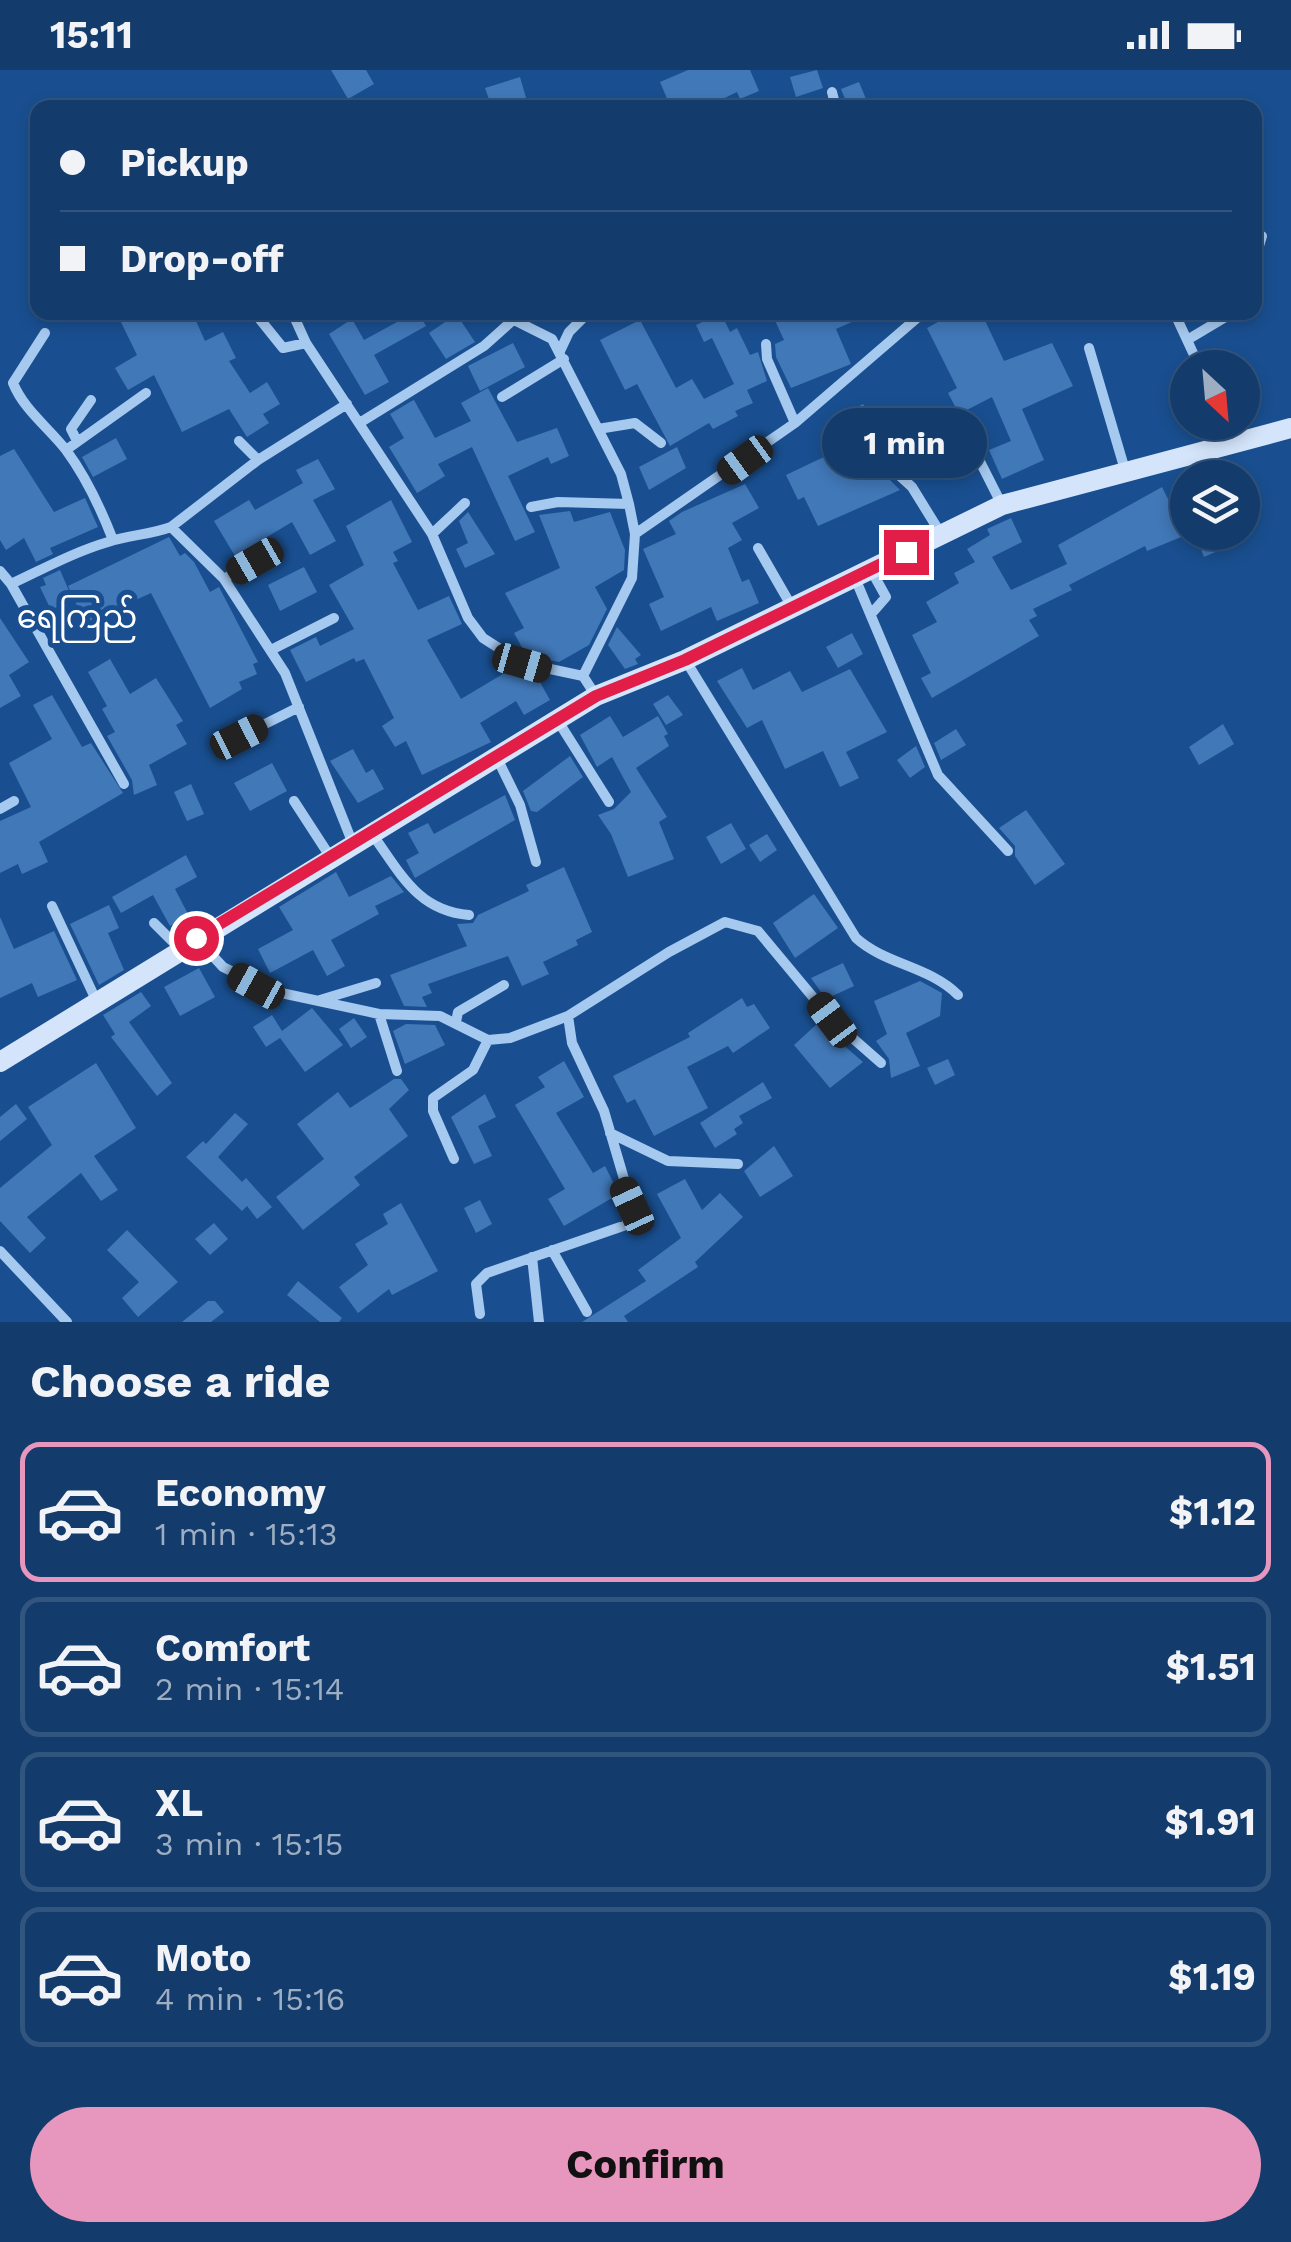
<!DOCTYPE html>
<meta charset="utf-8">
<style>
:root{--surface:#133b6c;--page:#204674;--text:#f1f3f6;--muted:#9dadc2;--line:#32557f;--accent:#e797bd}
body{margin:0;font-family:"Work Sans","Noto Sans Myanmar",sans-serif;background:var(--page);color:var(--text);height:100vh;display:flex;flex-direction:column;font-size:38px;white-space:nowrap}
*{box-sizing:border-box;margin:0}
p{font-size:32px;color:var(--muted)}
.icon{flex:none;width:55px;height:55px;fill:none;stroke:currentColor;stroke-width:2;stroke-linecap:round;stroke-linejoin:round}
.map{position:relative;height:1252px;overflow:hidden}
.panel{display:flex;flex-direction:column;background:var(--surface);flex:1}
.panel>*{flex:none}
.banner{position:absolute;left:30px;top:30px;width:1232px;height:220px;border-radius:20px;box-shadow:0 5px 15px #0003,0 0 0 2px var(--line);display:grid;align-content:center;height:220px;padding:0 30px;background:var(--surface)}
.needle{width:65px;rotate:154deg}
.tools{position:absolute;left:1170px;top:280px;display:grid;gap:20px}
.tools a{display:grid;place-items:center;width:90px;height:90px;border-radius:50%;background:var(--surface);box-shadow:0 5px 15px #0003,0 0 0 2px var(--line);font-size:50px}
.end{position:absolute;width:45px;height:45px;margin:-22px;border:12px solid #e11d48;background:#fff;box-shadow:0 0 0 5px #fff}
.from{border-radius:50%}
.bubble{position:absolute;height:70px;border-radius:35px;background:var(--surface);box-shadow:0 5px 15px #0003,0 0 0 2px var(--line);font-size:32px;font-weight:700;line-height:70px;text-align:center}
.car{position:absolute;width:30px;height:60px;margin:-30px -15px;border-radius:12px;box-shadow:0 0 8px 2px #0007;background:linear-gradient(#222 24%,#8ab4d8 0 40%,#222 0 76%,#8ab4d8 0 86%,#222 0)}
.banner b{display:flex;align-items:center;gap:35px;height:95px;font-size:38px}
.banner b+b{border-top:2px solid var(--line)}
.banner i{width:25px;height:25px;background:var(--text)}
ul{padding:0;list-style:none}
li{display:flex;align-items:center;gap:30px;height:140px;margin:0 20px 15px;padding:0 10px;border:5px solid var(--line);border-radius:20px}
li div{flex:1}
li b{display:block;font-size:38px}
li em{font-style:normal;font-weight:700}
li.current{border-color:var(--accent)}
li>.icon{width:90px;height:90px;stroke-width:1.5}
h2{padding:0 30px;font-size:45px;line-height:120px}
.primary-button{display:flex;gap:20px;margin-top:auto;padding:20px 30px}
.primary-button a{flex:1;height:115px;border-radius:60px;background:var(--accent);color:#111;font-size:40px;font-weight:700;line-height:115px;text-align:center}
.status{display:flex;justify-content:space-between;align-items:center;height:70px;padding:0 50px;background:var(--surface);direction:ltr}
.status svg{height:28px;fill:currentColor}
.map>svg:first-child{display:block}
</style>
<div class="status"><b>15:11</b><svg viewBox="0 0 49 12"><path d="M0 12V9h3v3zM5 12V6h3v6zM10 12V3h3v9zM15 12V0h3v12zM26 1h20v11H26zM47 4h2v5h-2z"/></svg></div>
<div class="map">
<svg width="1291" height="1252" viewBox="0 0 1291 1252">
<rect width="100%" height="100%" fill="#194f90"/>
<path fill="#4178b8" d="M331 0H366L374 14 348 29Z
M688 0H750L759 21 740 29 737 22 704 38H671L660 12Z
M817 0 823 18 796 27 790 7Z
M520 7 529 38H492L485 18Z
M859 12 866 29 848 36 841 19Z
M116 242H192L205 271 223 262 236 288 229 291 250 323 267 312 280 334 263 344 269 353 247 367 229 339 182 362 154 305 128 320 115 298 137 285Z
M391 242H418L426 256 374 285 389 312 365 325 329 264 352 249 364 270 397 252Z
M440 242H455L475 272 446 289 429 263 445 252Z
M771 242H874L836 259 851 294 791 318 776 287 775 274 784 270Z
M956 242H981L1004 291 1052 273 1073 316 1022 339 1044 390 1002 409 989 380 1011 371 992 327 959 344 948 323 957 318 927 258Z
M721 243 730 262 737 258 750 285 758 282 767 311 747 320 753 333 735 341 738 346 713 359 709 353 670 376 637 314 625 320 600 270 640 250 676 318 692 309 704 329 734 314 712 268 704 272 696 255Z
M513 273 525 297 480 321 468 296Z
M488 318 517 372 557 358 569 386 551 394 548 387 508 406 535 462 515 471 472 377 438 394 445 406 417 423 389 377 404 368 390 344 410 332 414 330 435 368 471 351 461 333Z
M863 334 877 360 850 375 836 349Z
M116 368 127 389 93 407 82 387Z
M849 375 864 407 879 399 900 420 818 456 804 427 798 430 786 405Z
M677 377 686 398 649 420 639 397Z
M14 379 54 442 85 428 98 457 50 478 53 484 36 492 24 468 6 480 0 470V386Z
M919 382 927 400 914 407 897 392Z
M318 389 335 419 313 430 336 471 310 485 292 452 235 486 214 451 249 430 255 440 303 413 296 400Z
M745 414 759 438 732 453 742 470 728 478 742 512 749 509 759 533 717 551 711 537 661 561 649 534 664 527 643 479 676 464 669 451 682 442Z
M1162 417 1186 465 1147 481 1145 476 1069 515 1072 520 1033 539 1037 546 1029 550 1039 566 932 628 921 608 931 603 912 565 937 552 926 532 959 513 954 503 975 492 967 479 990 465 987 459 1011 448 1022 472 992 487 1011 520 1067 494 1058 475Z
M391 430 412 472 393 482 398 491 393 493 418 540 449 526 462 554 427 570 461 629 513 598 536 605 550 630 524 645 516 631 480 653 491 672 422 705 406 671 395 677 382 656 394 648 364 589 356 592 354 588 306 612 290 580 316 567 320 576 354 559 329 515 364 495 346 456Z
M570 441 574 452 610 442 625 480 624 500 595 517 607 539 589 575 559 592 526 585 514 563 524 558 505 523 560 498 539 445Z
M468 442 495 484 465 498 456 479 468 473 459 451Z
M1216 462 1222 479 1204 487 1197 469Z
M169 467 180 486 185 483 194 492 210 522 219 517 258 592 253 594 257 604 239 612 242 619 210 638 151 523 85 553 68 516Z
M304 497 317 522 280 541 268 515Z
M60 500 73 530 51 540 40 517 46 515 43 508Z
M0 548 29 592 9 605 21 626 0 638Z
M617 557 641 585 635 589 638 594 625 599 608 575Z
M852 563 863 584 838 598 826 577Z
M110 589 130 624 156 608 183 651 176 655 187 674 149 695 157 715 134 725 132 710 107 666 115 662 102 639 107 636 88 602Z
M742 598 753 620 790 601 802 622 850 599 887 662 846 682 859 708 840 717 823 681 785 699 762 650 747 658 717 611Z
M52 625 82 677 91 673 123 723 39 772 48 792 22 804 18 794 0 803V751L31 737 9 693 52 669 33 635Z
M668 625 683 645 666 655 653 634Z
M610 646 623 667 658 646 668 664 664 666 669 676 636 698 667 747 659 752 674 789 628 807 611 764 598 745 614 739 631 722 612 687 597 697 580 665Z
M1223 654 1234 674 1199 695 1189 677Z
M956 659 966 675 941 690 934 673Z
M916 676 925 697 910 708 897 690Z
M353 679 366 703 373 699 384 719 358 733 330 691Z
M570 686 583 707 537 742 531 741 523 721Z
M272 693 287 721 250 741 234 713Z
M191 714 204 744 187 751 174 722Z
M505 725 515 750 415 808 406 790 419 783 408 763 428 753 434 764Z
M1026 740 1065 794 1035 815 1015 786V776L999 758Z
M731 753 746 779 721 794 706 767Z
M767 764 777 780 760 792 749 775Z
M186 785 197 807 175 819 189 846 170 856 153 825 121 843 112 827Z
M564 797 592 862 576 870 578 875 543 892 549 904 522 916 508 886 428 914 432 923 422 927 427 937 404 936 390 905 467 876 457 854 473 853 478 845 529 821 526 815Z
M336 802 349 827 391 806 404 822 375 836 379 844 331 870 345 896 327 906 313 880 270 903 258 879 293 860 279 837Z
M814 824 838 858 795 888 773 853Z
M109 835 119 858 108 863 124 900 99 915 70 854Z
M0 847 14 879 54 861 77 910 38 927 32 913 0 928Z
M843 893 854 916 826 929 811 908Z
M199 898 215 927 180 946 164 917Z
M920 911 942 923 940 946 906 963 920 996 891 1008 889 989 876 971 887 964 874 931Z
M141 922 151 936 129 952 172 1013 157 1026 111 967 115 964 103 945Z
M742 928 747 937 754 934 770 958 733 983 728 976 687 997 708 1038 654 1066 635 1029 627 1033 613 1006 690 967 688 963Z
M312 938 343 975 305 1002 280 968 266 977 253 957 272 945 282 961Z
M354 948 367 967 351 978 339 959Z
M818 953 863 992 830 1018 794 975Z
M406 954 435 955 445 975 405 994 393 961Z
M948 989 955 1005 935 1015 927 998Z
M564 991 584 1027 556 1043 593 1103 605 1096 619 1124 564 1156 548 1129 565 1119 515 1035 545 1017 538 1007Z
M96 993 136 1058 94 1086 118 1120 101 1131 81 1103 27 1147 46 1168 30 1183 0 1151V1118L52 1075 28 1037Z
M394 1009H401L409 1020 389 1039 408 1066 354 1107 360 1115 303 1160 276 1127 324 1089 297 1054 338 1022 350 1038Z
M763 1012 772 1028 739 1046 743 1053 734 1059 737 1064 715 1078 700 1053Z
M485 1024 496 1047 478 1056 492 1086 474 1094 451 1047Z
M16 1034 27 1049 0 1071V1047Z
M235 1043 248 1054 218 1087 242 1112 246 1108 272 1137 257 1149 247 1136 242 1141 186 1087 203 1071 206 1074Z
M774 1076 793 1106 760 1127 744 1101Z
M685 1109 702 1140 720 1123 743 1147 695 1192 698 1197 624 1246 628 1252H582L646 1211 638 1200 681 1168 657 1124Z
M480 1130 492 1154 476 1163 464 1138Z
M401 1133 438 1201 392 1225 389 1219 358 1243 339 1217 368 1195 355 1174 388 1154 383 1144Z
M214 1153 228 1169 210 1185 195 1169Z
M127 1160 178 1212 138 1247 122 1228 139 1212 107 1180Z
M298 1211 342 1248 339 1252H320L287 1225Z
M208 1231H215L224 1242 211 1252H182Z"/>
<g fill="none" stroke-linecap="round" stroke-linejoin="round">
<path stroke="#a6c9ef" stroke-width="10" d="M832 22 836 38
M376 38V37
M1255 189 1262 166
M254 242 283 278 306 273
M292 242 306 273 432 464 468 548 483 568 522 593 583 606
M498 242 552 269 621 404 629 434 635 464 632 508 583 606 596 626
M1174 242 1200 298
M45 263 13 313C24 340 48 357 66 380 86 407 101 439 113 470
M1187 270 1234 242
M766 274 767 289 795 353
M1089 278 1125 400
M560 281 569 262 589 242
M502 327 564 289
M361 352 484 276 513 250
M1225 352 1235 372
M962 356 1002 435
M598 359 635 353 661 373
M77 371 71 359 91 330
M239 371 258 390
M66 380 146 323
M879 387 912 417 941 464
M531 437 558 432 629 434
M171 457 258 390 347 334
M432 464 465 433
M635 464 795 353 924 242
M758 478 792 537
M871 500 886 527 872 543
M0 501 11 514C43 499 74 482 108 472 129 465 149 465 171 457L224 509 285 603 353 774
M855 508 938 705 1008 781
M224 509 255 491
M11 514 124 714
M271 580 334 548
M686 591 856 868C886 895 929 896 958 925
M558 651 609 732
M239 667 299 637
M497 688 520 735 536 792
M294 731 331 788
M0 739 14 731
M372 764C400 802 417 841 469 845
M52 836 96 930
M154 853 179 878
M197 869 223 897 272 921 379 944 440 946 488 970 510 968 568 946 669 882 725 852 758 861 832 950 881 993
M320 930 376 913
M379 944 397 1001
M456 952 458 942 504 915
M610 1063 668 1091 738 1094
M454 1089 433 1041V1028L473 1000 488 970
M552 1180 587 1242
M0 1181 67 1252
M532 1187 539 1252
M480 1244 476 1214 487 1203 626 1155 632 1136 604 1041 572 973 568 946"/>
<path stroke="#d4e5fb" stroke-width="20" d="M0 992 596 626 685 590 1002 435 1291 358"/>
</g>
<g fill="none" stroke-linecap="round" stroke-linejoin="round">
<path stroke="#e11d48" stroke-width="12" d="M196 868 596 626 685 590 906 482"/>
</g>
<g text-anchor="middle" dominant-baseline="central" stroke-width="10" stroke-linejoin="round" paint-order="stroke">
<g font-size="32" fill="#fff" stroke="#194f90">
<text x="77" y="547">ရေကြည်</text>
</g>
</g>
</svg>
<div class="tools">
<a><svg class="needle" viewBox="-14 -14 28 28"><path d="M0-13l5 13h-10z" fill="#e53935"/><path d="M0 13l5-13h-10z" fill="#9dadc2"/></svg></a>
<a><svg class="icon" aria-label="layers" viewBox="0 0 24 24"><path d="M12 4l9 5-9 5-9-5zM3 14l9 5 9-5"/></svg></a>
</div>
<i class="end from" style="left:196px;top:868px"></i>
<i class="end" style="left:906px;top:482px"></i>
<div class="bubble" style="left:822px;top:338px;width:165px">1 min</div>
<i class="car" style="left:745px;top:390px;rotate:234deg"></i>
<i class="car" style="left:255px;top:491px;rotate:240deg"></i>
<i class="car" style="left:522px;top:593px;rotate:106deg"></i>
<i class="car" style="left:239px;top:667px;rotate:63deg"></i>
<i class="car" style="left:256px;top:916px;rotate:299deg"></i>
<i class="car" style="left:832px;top:950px;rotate:323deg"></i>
<i class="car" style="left:632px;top:1136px;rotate:335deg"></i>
<div class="banner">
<b><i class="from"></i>Pickup</b>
<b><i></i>Drop-off</b>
</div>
</div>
<section class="panel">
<h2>Choose a ride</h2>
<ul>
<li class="current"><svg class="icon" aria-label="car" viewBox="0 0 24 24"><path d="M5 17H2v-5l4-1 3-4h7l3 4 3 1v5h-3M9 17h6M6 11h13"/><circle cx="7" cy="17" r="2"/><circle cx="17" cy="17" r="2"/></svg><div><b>Economy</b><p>1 min · 15:13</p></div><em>$1.12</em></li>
<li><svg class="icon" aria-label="car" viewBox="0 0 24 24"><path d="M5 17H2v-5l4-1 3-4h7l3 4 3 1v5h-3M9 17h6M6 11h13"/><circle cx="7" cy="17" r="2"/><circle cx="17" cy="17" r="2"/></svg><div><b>Comfort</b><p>2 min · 15:14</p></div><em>$1.51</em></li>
<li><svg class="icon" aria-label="car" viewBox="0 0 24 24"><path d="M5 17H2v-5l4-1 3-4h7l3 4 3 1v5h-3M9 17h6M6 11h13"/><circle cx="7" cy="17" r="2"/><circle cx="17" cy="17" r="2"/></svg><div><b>XL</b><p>3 min · 15:15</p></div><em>$1.91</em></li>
<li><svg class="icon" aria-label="car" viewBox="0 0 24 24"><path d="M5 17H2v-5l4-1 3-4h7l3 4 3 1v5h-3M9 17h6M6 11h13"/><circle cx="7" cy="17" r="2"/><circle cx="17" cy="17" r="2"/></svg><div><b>Moto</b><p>4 min · 15:16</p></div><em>$1.19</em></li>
</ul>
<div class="primary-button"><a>Confirm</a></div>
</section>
